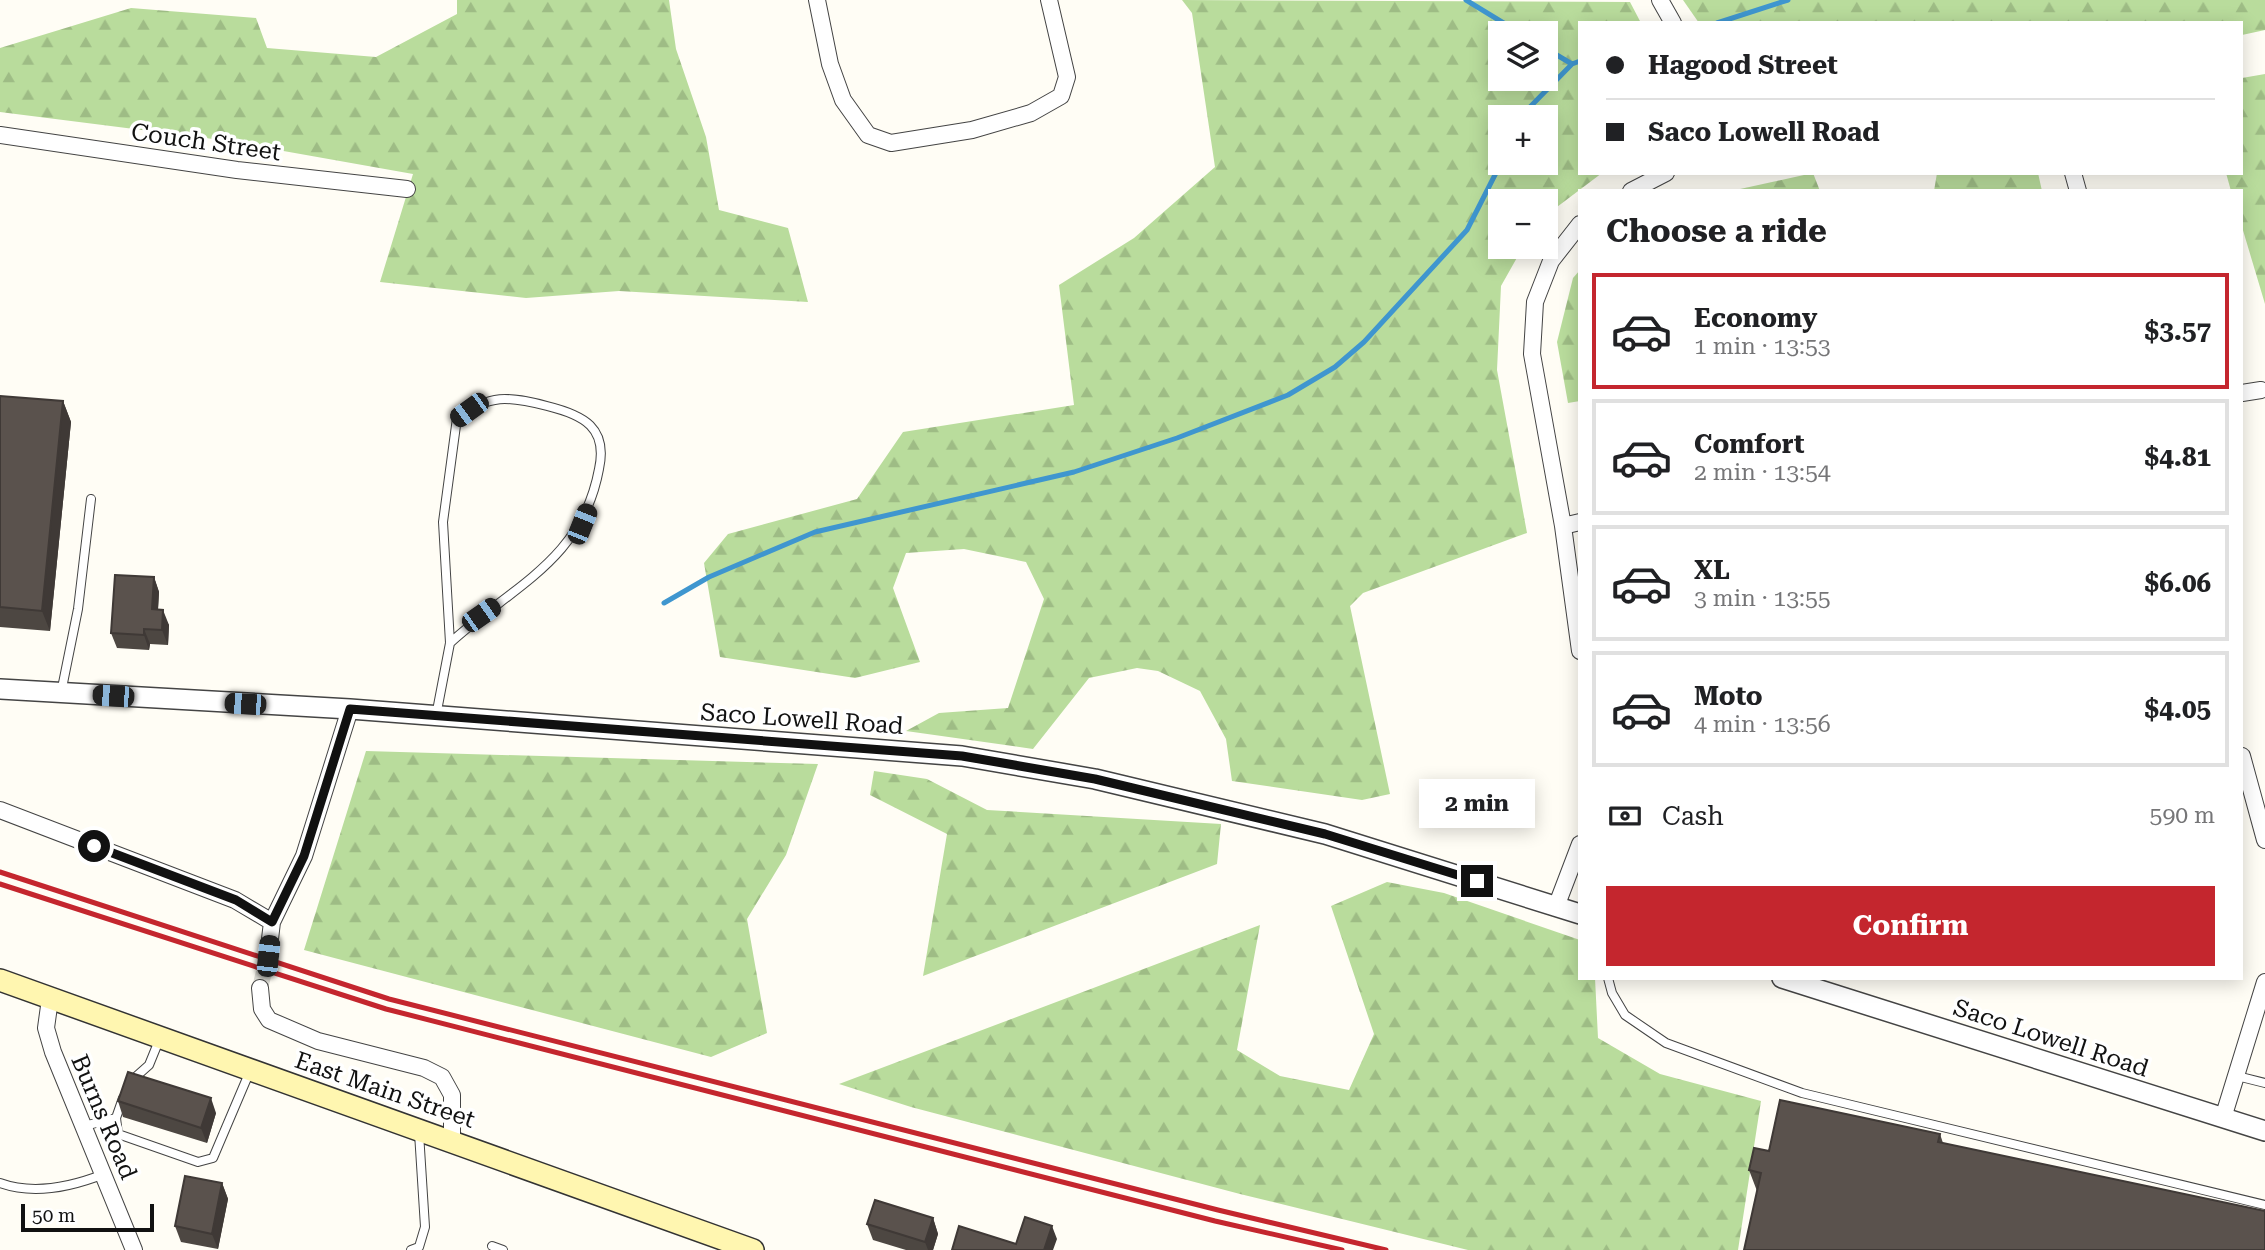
<!DOCTYPE html>
<meta charset="utf-8">
<style>
:root{--surface:#fff;--page:#f6f6f6;--text:#202124;--muted:#757577;--line:#e0e0e0;--accent:#c4262e}
body{margin:0;font-family:"Roboto Serif",serif;background:var(--page);color:var(--text);height:100vh;display:flex;flex-direction:column;font-size:26px;white-space:nowrap}
*{box-sizing:border-box;margin:0}
p{font-size:23px;color:var(--muted)}
.icon{flex:none;width:38px;height:38px;fill:none;stroke:currentColor;stroke-width:2;stroke-linecap:round;stroke-linejoin:round}
.map{position:relative;flex:1;overflow:hidden}
.side{position:absolute;left:1578px;top:189px;width:665px;height:791px;display:flex;flex-direction:column;background:var(--surface);border-radius:0px;box-shadow:0 4px 18px #0003}
.side>*{flex:none}
.top-card{position:absolute;left:1578px;top:21px;width:665px;height:154px;border-radius:0px;box-shadow:0 4px 18px #0003;display:grid;align-content:center;height:154px;padding:0 28px;background:var(--surface)}
.fabs{position:absolute;left:1488px;top:21px;display:grid;gap:14px}
.fabs a{display:grid;place-items:center;width:70px;height:70px;border-radius:0px;background:var(--surface);box-shadow:0 4px 18px #0003;font-size:35px}
.scale{position:absolute;left:21px;bottom:18px;width:133px;box-sizing:border-box;padding-left:7px;border:4px solid #111;border-top:0;font-size:19px;line-height:24px;white-space:nowrap;color:#111;-webkit-text-stroke:5px #fff;paint-order:stroke}
.end{position:absolute;width:32px;height:32px;margin:-16px;border:9px solid #111;background:#fff;box-shadow:0 0 0 4px #fff}
.from{border-radius:50%}
.bubble{position:absolute;height:49px;border-radius:0px;background:var(--surface);box-shadow:0 4px 18px #0003;font-size:23px;font-weight:700;line-height:49px;text-align:center}
.car{position:absolute;width:21px;height:42px;margin:-21px -10px;border-radius:9px;box-shadow:0 0 5px 2px #0007;background:linear-gradient(#222 24%,#8ab4d8 0 40%,#222 0 76%,#8ab4d8 0 86%,#222 0)}
.top-card b{display:flex;align-items:center;gap:24px;height:66px;font-size:26px}
.top-card b+b{border-top:2px solid var(--line)}
.top-card i{width:18px;height:18px;background:var(--text)}
ul{padding:0;list-style:none}
li{display:flex;align-items:center;gap:21px;height:116px;margin:0 14px 10px;padding:0 14px;border:4px solid var(--line);border-radius:0px}
li div{flex:1}
li b{display:block;font-size:26px}
li em{font-style:normal;font-weight:700}
li.on{border-color:var(--accent)}
li>.icon{width:63px;height:63px;stroke-width:1.5}
h2{padding:0 28px;font-size:32px;line-height:84px}
.pay{display:flex;align-items:center;gap:18px;height:77px;padding:0 28px;font-size:26px}
.pay p{margin-inline-start:auto}
.cta{display:flex;gap:14px;margin-top:auto;padding:14px 28px}
.cta a{flex:1;height:80px;border-radius:0px;background:var(--accent);color:#fff;font-size:28px;font-weight:700;line-height:80px;text-align:center}
.map>svg:first-child{display:block}
</style>
<div class="map">
<svg width="2265" height="1250" viewBox="0 0 2265 1250">
<defs>
<pattern id="forest-firs" width="22" height="20" patternUnits="userSpaceOnUse" patternTransform="scale(1.75)"><rect width="22" height="20" fill="#b9dc9c"/><path d="M5 1l3.5 6h-7zM16 11l3.5 6h-7z" fill="#9ebc85"/></pattern>
</defs>
<rect width="100%" height="100%" fill="#fffdf5"/>
<path fill="url(#forest-firs)" fill-rule="evenodd" d="M457 0H669L676 49 706 137 719 210 788 228 808 302 619 291 526 298 380 282 413 174 221 140 0 112V48L131 8 256 18 267 48 376 57 457 14Z
M1182 0 1630 2 1641 23H1580V173H1602L1545 216V201H1500V247H1523L1501 286 1497 370 1527 533 1363 593 1350 606 1390 794 1362 800 1232 781 1226 739 1200 691 1158 671 1137 668 1089 678 1033 749 906 731 939 713 1008 708 1044 599 1026 562 964 549 906 553 893 588 920 662 855 678 720 657 704 563 728 534 857 499 903 432 1074 405 1059 285 1134 238 1215 167 1192 13ZM1545 33V79H1500V33ZM1500 117H1545V163H1500Z
M1683 0H2265V30L2242 35V23H1699Z
M2265 74V304L2242 227V191H2231L2226 173H2242V78Z
M1813 173 1820 191H1731Z
M1937 173H2038L2042 191H1934Z
M1580 270V401L1568 403 1557 342 1573 278Z
M366 751 818 764 786 855 747 919 767 1033 711 1057 304 950Z
M874 771 927 779 987 810 1221 824 1217 864 923 976 947 834 870 795Z
M1387 882 1444 893 1580 940V978H1595L1598 1038 1660 1074 1761 1101 1738 1250H1468L1240 1194 911 1107 839 1084 1260 925 1237 1050 1280 1076 1349 1090 1374 1034 1331 906Z"/>
<g fill="none" stroke-linecap="round" stroke-linejoin="round">
<path stroke="#3f96cf" stroke-width="5" d="M1466 0 1520 33
M1717 23 1788 0
M1545 48 1572 64
M1524 117 1529 108 1572 64 1580 61
M664 603 709 577 815 532 1074 472 1177 438 1288 395 1335 367 1364 342 1467 230 1501 163"/>
<path stroke="#dbdad3" stroke-width="16" stroke-dasharray="16 8" stroke-linecap="butt" d="M260 988 268 956"/>
<g stroke="#444" stroke-width="10">
<path id="service" d="M61 693 78 609 91 499
M436 716 450 643 443 522 457 418C490 394 508 396 547 406 584 415 608 428 599 469 582 561 512 586 450 643
M1608 978 1612 993 1625 1015 1666 1043 1802 1093 2265 1205
M2237 1076 2265 1083
M131 1081 149 1065 160 1038
M123 1098 116 1118 118 1134 198 1162 213 1158 250 1071
M84 1126 116 1118
M0 1183C33 1195 71 1187 104 1174
M492 1246 503 1250
M411 1250 419 1247 425 1227 419 1133"/>
</g>
<g stroke="#444" stroke-width="18">
<path id="minor" d="M817 0 830 64 843 100 868 135 891 143 972 130 1031 113 1061 96 1067 77 1049 0
M1660 0 1673 23
M0 135 237 170 407 189
M2073 173 2078 191
M1631 191 1666 173
M1580 224 1551 261 1535 302 1532 354 1563 526 1580 651
M2242 393 2261 390
M1563 526 1580 522
M2242 756 2265 840
M0 810 235 900 272 922 268 956
M1556 907 1580 844
M272 922 304 856 350 709
M260 988 262 1009 269 1020 318 1041 424 1068 442 1077 452 1095V1140
M50 999 46 1028 53 1052 134 1250
M2223 1118 2265 982"/>
</g>
<g stroke="#444" stroke-width="22">
<path id="tertiary" d="M0 689 350 709 962 756 1095 779 1325 834 1580 914
M1782 978 2265 1131"/>
</g>
<g stroke="#333" stroke-width="24">
<path id="secondary" d="M0 980 753 1250"/>
</g>
<use href="#service" stroke="#fff" stroke-width="8"/>
<use href="#minor" stroke="#fff" stroke-width="16"/>
<use href="#tertiary" stroke="#fff" stroke-width="19"/>
<use href="#secondary" stroke="#fff6b0" stroke-width="21"/>
<path stroke="#c4262e" stroke-width="5" d="M0 872 389 999 1218 1210 1386 1250
M0 884 386 1009 1215 1221 1342 1250"/>
</g>
<path fill="#4d4742" d="M0 396 63 401 71 422 50 631 0 627Z
M154 577 159 592 158 610 169 625 168 645 150 644 149 650 117 648 111 633Z
M118 1101 216 1113 207 1143 123 1117Z
M1940 1134 1943 1143 1757 1191 1749 1170 1769 1151Z
M222 1183 228 1199 218 1249 181 1242 175 1226Z
M933 1218 938 1234 933 1250H906L873 1240 867 1224Z"/>
<path fill="#3f3936" d="M63 401 71 422 50 631 42 611Z
M154 577 159 592 157 625 152 609Z
M163 610 169 625 168 645 162 630Z
M144 629 150 644 149 650 144 635Z
M211 1098 216 1113 207 1143 201 1128Z
M222 1183 228 1199 218 1249 212 1234Z
M933 1218 938 1234 933 1250H928L925 1242Z
M1052 1226 1057 1239 1053 1250H1044Z"/>
<path fill="#5a524d" stroke="#3f3936" stroke-width="2" d="M0 396 63 401 42 611 0 607Z
M115 575 154 577 152 609 163 610 162 630 144 629V635L111 633Z
M128 1072 211 1098 201 1128 118 1101Z
M1780 1100 1940 1134 1938 1142 2265 1211V1250H1744L1761 1173 1749 1170 1754 1148 1769 1151Z
M185 1176 222 1183 212 1234 175 1226Z
M875 1200 933 1218 925 1242 867 1224Z
M1025 1217 1052 1226 1044 1250H952L959 1226 1016 1244Z"/>
<g fill="none" stroke-linecap="round" stroke-linejoin="round">
<path stroke="#111" stroke-width="9" d="M94 846 236 900 272 922 304 856 350 709 962 756 1095 779 1325 834 1477 881"/>
</g>
<g text-anchor="middle" dominant-baseline="central" stroke-width="7" stroke-linejoin="round" paint-order="stroke">
<g font-size="24" fill="#111" stroke="#fff">
<text transform="translate(206 142) rotate(8)">Couch Street</text>
<text transform="translate(802 719) rotate(4)">Saco Lowell Road</text>
<text transform="translate(2051 1038) rotate(18)">Saco Lowell Road</text>
<text transform="translate(385 1090) rotate(19)">East Main Street</text>
<text transform="translate(104 1117) rotate(67)">Burns Road</text>
</g>
</g>
</svg>
<div class="fabs">
<a><svg class="icon" aria-label="layers" viewBox="0 0 24 24"><path d="M12 4l9 5-9 5-9-5zM3 14l9 5 9-5"/></svg></a>
<a>+</a>
<a>−</a>
</div>
<div class="scale">50 m</div>
<i class="end from" style="left:94px;top:846px"></i>
<i class="end" style="left:1477px;top:881px"></i>
<div class="bubble" style="left:1419px;top:779px;width:116px">2 min</div>
<i class="car" style="left:469px;top:410px;rotate:234deg"></i>
<i class="car" style="left:582px;top:524px;rotate:22deg"></i>
<i class="car" style="left:481px;top:615px;rotate:55deg"></i>
<i class="car" style="left:113px;top:696px;rotate:274deg"></i>
<i class="car" style="left:245px;top:704px;rotate:273deg"></i>
<i class="car" style="left:268px;top:956px;rotate:6deg"></i>
<div class="top-card">
<b><i class="from"></i>Hagood Street</b>
<b><i></i>Saco Lowell Road</b>
</div>
<section class="side">
<h2>Choose a ride</h2>
<ul>
<li class="on"><svg class="icon" aria-label="car" viewBox="0 0 24 24"><path d="M5 17H2v-5l4-1 3-4h7l3 4 3 1v5h-3M9 17h6M6 11h13"/><circle cx="7" cy="17" r="2"/><circle cx="17" cy="17" r="2"/></svg><div><b>Economy</b><p>1 min · 13:53</p></div><em>$3.57</em></li>
<li><svg class="icon" aria-label="car" viewBox="0 0 24 24"><path d="M5 17H2v-5l4-1 3-4h7l3 4 3 1v5h-3M9 17h6M6 11h13"/><circle cx="7" cy="17" r="2"/><circle cx="17" cy="17" r="2"/></svg><div><b>Comfort</b><p>2 min · 13:54</p></div><em>$4.81</em></li>
<li><svg class="icon" aria-label="car" viewBox="0 0 24 24"><path d="M5 17H2v-5l4-1 3-4h7l3 4 3 1v5h-3M9 17h6M6 11h13"/><circle cx="7" cy="17" r="2"/><circle cx="17" cy="17" r="2"/></svg><div><b>XL</b><p>3 min · 13:55</p></div><em>$6.06</em></li>
<li><svg class="icon" aria-label="car" viewBox="0 0 24 24"><path d="M5 17H2v-5l4-1 3-4h7l3 4 3 1v5h-3M9 17h6M6 11h13"/><circle cx="7" cy="17" r="2"/><circle cx="17" cy="17" r="2"/></svg><div><b>Moto</b><p>4 min · 13:56</p></div><em>$4.05</em></li>
</ul>
<div class="pay"><svg class="icon" aria-label="cash" viewBox="0 0 24 24"><path d="M3 7h18v10H3z"/><circle cx="12" cy="12" r="2"/></svg>Cash<p>590 m</p></div>
<div class="cta"><a>Confirm</a></div>
</section>
</div>
